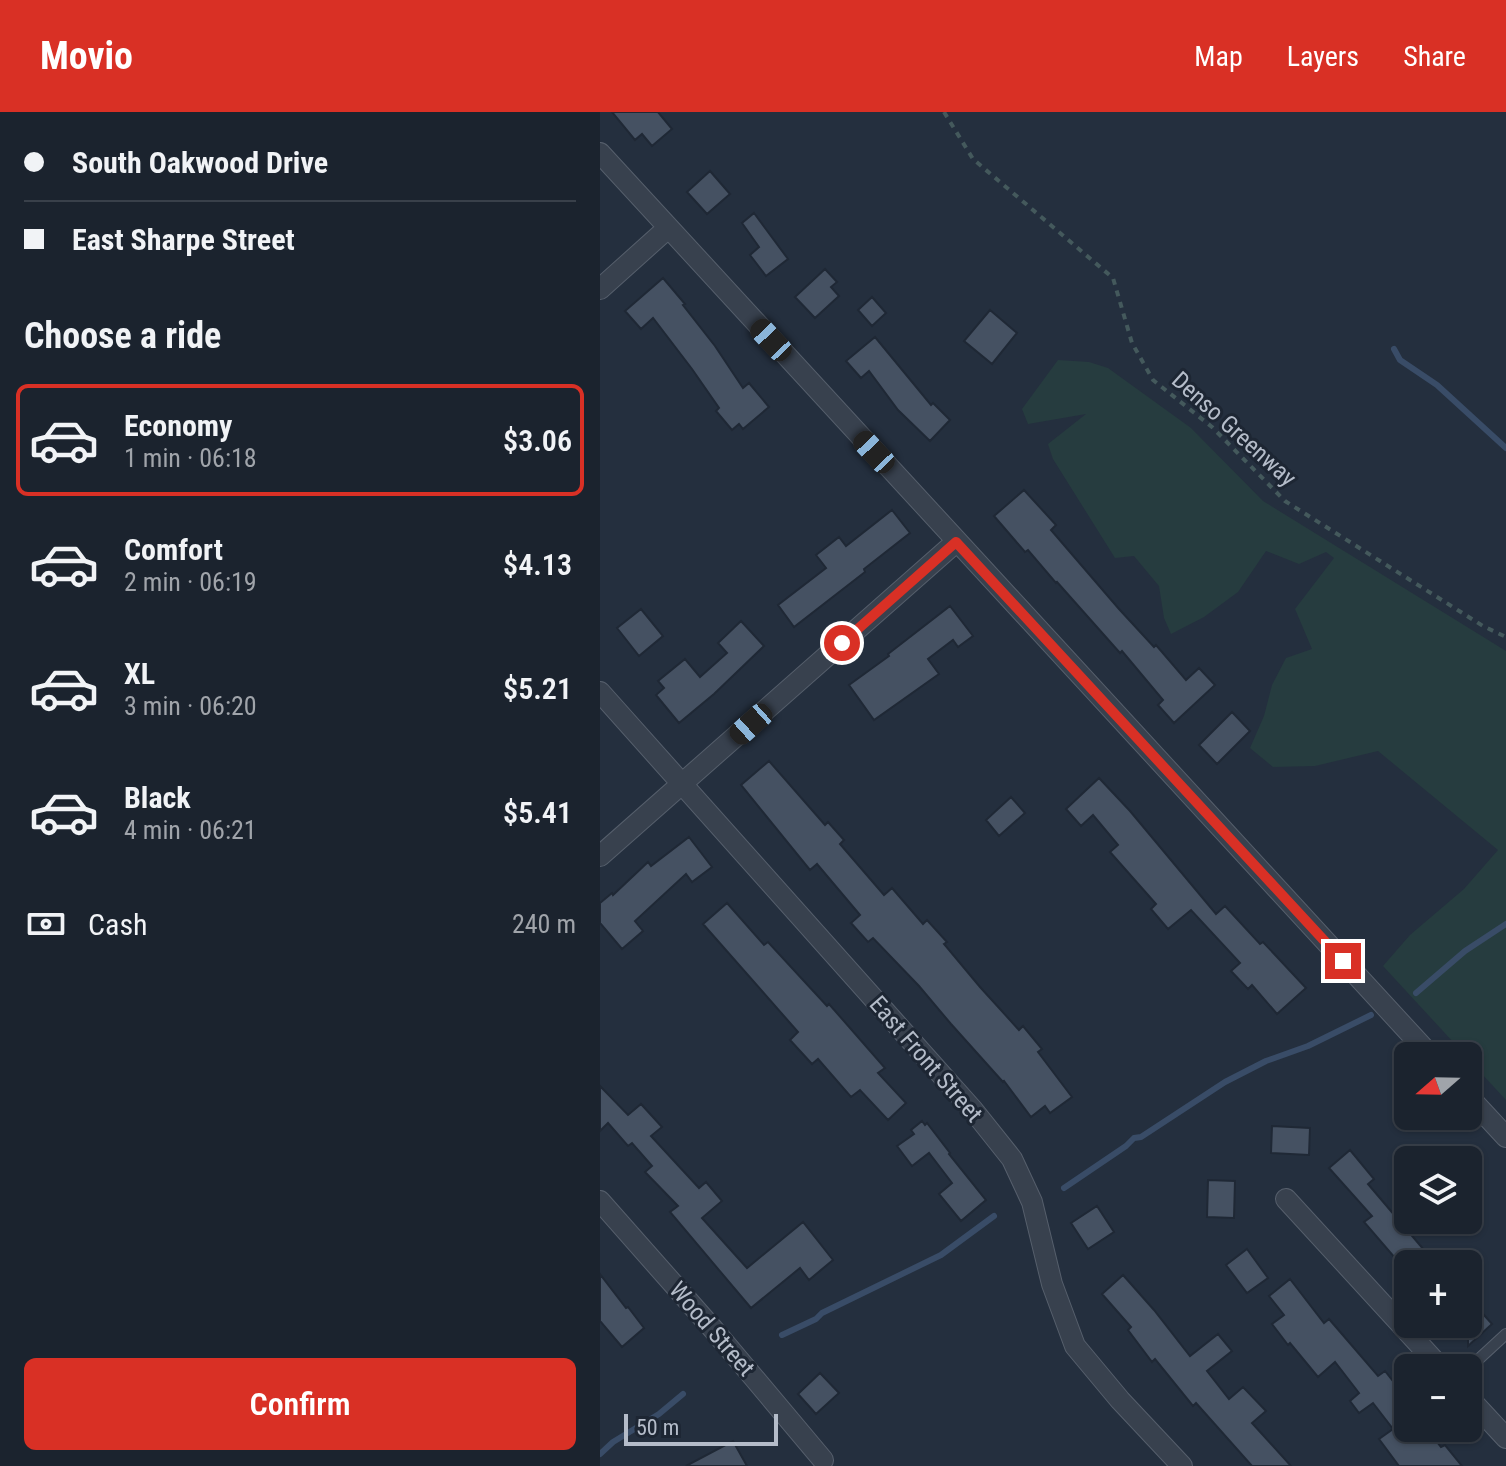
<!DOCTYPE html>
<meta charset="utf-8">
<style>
:root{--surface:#1b232e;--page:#242b36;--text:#f1f3f6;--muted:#a0a4aa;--line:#39404a;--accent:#d93025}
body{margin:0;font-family:"Roboto Condensed",sans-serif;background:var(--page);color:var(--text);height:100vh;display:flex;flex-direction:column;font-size:30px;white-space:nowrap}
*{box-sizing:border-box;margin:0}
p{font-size:26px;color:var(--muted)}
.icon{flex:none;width:44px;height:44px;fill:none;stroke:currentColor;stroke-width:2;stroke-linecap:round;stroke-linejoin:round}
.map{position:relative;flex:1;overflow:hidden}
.side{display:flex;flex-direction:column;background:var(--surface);width:600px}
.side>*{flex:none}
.hud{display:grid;align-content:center;height:176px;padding:0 24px;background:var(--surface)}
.needle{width:52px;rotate:250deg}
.controls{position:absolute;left:794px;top:930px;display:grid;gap:16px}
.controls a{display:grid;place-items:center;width:88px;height:88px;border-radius:12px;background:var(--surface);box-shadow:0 2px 6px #0004,0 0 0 2px var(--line);font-size:40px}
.scale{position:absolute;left:24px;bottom:20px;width:154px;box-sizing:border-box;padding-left:8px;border:4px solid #b4bcc9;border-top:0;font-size:22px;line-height:28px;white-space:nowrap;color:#b4bcc9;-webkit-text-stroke:6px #1d2633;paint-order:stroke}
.end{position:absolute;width:36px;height:36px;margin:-18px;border:10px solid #d93025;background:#fff;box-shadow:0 0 0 4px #fff}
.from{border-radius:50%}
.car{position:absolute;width:24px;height:48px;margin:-24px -12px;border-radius:10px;box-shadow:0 0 6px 2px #0007;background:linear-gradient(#222 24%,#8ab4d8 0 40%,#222 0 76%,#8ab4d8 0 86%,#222 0)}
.hud b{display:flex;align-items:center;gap:28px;height:76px;font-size:30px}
.hud b+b{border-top:2px solid var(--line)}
.hud i{width:20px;height:20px;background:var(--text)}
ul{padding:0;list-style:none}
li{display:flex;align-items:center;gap:24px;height:112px;margin:0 16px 12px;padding:0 8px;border:4px solid transparent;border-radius:12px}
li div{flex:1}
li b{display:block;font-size:30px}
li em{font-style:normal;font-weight:600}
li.on{border-color:var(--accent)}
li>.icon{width:72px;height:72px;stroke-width:1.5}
h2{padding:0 24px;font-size:36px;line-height:96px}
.pay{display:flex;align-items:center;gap:20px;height:88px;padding:0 24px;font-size:30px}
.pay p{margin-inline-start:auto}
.primary-button{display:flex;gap:16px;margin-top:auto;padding:16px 24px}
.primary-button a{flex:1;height:92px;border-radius:12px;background:var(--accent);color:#fff;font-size:32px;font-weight:600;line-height:92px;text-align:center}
header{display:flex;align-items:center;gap:48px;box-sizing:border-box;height:112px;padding:0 40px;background:var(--accent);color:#fff}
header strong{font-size:38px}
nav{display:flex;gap:44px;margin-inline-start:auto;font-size:28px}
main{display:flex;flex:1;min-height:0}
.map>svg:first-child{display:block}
</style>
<header>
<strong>Movio</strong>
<nav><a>Map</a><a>Layers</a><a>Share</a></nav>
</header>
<main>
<section class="side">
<div class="hud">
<b><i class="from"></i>South Oakwood Drive</b>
<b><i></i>East Sharpe Street</b>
</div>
<h2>Choose a ride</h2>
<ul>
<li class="on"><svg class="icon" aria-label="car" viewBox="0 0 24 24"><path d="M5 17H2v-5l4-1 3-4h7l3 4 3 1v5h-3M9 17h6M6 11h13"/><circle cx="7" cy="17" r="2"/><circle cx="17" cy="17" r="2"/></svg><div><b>Economy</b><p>1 min · 06:18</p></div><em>$3.06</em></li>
<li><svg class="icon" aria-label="car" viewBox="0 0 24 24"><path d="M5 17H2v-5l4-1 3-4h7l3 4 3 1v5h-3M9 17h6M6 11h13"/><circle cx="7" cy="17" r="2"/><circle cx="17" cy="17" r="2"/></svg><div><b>Comfort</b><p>2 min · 06:19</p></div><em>$4.13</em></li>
<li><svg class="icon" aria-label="car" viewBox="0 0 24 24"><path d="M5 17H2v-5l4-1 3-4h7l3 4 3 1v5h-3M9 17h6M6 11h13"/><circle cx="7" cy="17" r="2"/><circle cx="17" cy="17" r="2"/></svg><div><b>XL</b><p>3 min · 06:20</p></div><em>$5.21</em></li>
<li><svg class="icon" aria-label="car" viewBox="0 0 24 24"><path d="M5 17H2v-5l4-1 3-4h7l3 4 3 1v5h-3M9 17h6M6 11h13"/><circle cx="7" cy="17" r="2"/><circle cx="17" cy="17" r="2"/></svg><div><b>Black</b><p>4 min · 06:21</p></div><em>$5.41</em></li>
</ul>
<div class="pay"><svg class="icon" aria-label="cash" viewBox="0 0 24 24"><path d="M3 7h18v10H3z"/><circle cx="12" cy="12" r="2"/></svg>Cash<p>240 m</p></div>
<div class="primary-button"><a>Confirm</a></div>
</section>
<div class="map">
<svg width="906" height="1354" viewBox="0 0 906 1354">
<rect width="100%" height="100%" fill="#242f3e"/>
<path fill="#263c3f" d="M458 248 489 250 508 256 591 316 663 389 906 539V988L868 947V944H866L783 854 810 823 864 777 898 738 778 639 715 654 673 655 650 636 664 604 672 573 686 546 712 537 695 497 734 446 726 440 699 452 666 439 638 480 604 505 571 522 564 506 559 474 534 444 515 446 453 347 448 332 486 302 428 312 422 297Z"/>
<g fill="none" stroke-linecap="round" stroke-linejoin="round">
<path stroke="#394c67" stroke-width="6" d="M794 237 800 248 837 273 906 336
M816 881 865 839 906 812
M464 1076 526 1034 534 1026 541 1025 625 970 666 949 708 934 771 903
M182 1223 216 1207 222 1201 341 1143 394 1104
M0 1342 13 1330 59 1302 83 1282"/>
</g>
<path fill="#455162" stroke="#1f2835" stroke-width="2" d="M12 0H58L72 17 52 34 42 22 35 28Z
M110 59 130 82 107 102 87 80Z
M154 101 188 147 166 164 150 143 159 135 142 111Z
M225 157 237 170 231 175 239 184 215 206 195 185Z
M63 166 85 192 83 193 115 234 143 276 149 271 169 295 143 317 139 312 132 318 116 299 119 296 92 257 53 206 41 217 25 199Z
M272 185 286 201 272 214 258 198Z
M390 198 417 221 392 252 364 229Z
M275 225 331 293 333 291 350 308 330 329 298 298 269 259 261 266 246 249Z
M424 378 456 413 451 418 519 497 554 535 556 533 586 568 599 556 615 573 574 611 558 593 563 588 522 539 520 541 457 470 456 471 428 438 425 440 394 404Z
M292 398 310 421 264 457 265 460 194 515 178 493 226 456 216 443 239 425 246 434Z
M350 494 373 524 358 535 353 528 328 547 339 562 274 608 249 573 289 544 288 542Z
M41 497 63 524 39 544 17 516Z
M141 509 164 534 114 582 79 611 56 583 64 576 58 569 85 547 100 565 127 541 118 531Z
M632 600 650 619 617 652 599 633Z
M169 649 225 713 228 710 244 728 240 732 284 783 292 776 323 812 327 808 347 830 344 832 380 875 419 918 423 914 442 937 438 940 472 985 450 1001 445 994 431 1005 404 969 403 970 351 912 319 874 273 826 268 830 251 811 260 803 217 752 210 758 141 673Z
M499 666 530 699 616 802 625 794 660 832 663 830 706 876 677 902 652 873 648 877 631 859 640 851 591 798 568 817 551 797 556 792 510 740 518 733 493 703 481 714 466 697Z
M411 685 425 701 399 724 386 708Z
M89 725 112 755 92 770 86 762 35 809 43 819 22 837 0 811V791L12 781 13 783 48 750 51 754Z
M127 791 164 833 168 830 227 894 229 892 285 956 278 961 306 991 288 1008 260 978 251 985 218 947 212 952 190 928 198 920 103 812Z
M0 974 28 1003 41 992 62 1015 51 1024 99 1076 106 1070 122 1089 102 1106 147 1156 203 1110 233 1148 209 1168 200 1156 151 1196 70 1100 78 1094 45 1060 52 1054 32 1031 28 1034 8 1011 0 1019Z
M322 1009 325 1013 327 1011 350 1041 349 1042 386 1088 361 1109 339 1082 352 1071 329 1041 312 1054 297 1034 314 1022 311 1018Z
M672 1014 710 1016 709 1043 671 1041Z
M750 1038 774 1067 768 1072 836 1152H808V1161L764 1110 772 1104 729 1056Z
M608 1068 635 1069 634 1106 607 1105Z
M497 1094 514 1120 488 1137 471 1111Z
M647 1137 668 1166 647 1181 626 1153Z
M0 1162 26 1196 28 1195 44 1216 22 1235 0 1209Z
M523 1163 554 1198 590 1244 618 1222 632 1239 607 1259 629 1287 643 1275 666 1299 652 1311 691 1354H652L596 1291 593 1294 555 1247 552 1250 528 1218 531 1215 502 1182Z
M690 1167 724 1211 729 1207 778 1264 785 1259 796 1273 794 1274 808 1292V1316H826L841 1335 845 1333 862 1354H799L779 1327 793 1317 773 1291 759 1301 750 1289 759 1281 735 1250 718 1265 690 1231 688 1233 672 1212 684 1203 669 1184Z
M868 1185 892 1212 868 1234Z
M220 1261 239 1281 216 1302 198 1282Z
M133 1329 147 1354H86Z"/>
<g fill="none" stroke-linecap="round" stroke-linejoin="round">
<g stroke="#565f6c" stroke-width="12">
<path id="lane" d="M868 1257 906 1222"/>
</g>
<g stroke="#565f6c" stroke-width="22">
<path id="street" d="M0 41 831 944
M0 177 68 116
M0 580 373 998 412 1047 432 1090 452 1172 475 1234 520 1288 582 1354
M0 744 356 430
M868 984 906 1025
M686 1087 841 1256
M0 1089 113 1217 223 1348
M868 1285 906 1326"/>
</g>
<path stroke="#44595c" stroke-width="4" stroke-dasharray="6 6" stroke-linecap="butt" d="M344 0 373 47 513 166 532 231 553 268 612 315 685 389 883 514 906 525"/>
<use href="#lane" stroke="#38414e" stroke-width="10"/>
<use href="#street" stroke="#38414e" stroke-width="20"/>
</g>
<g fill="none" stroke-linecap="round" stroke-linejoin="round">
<path stroke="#d93025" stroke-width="10" d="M242 531 356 430 743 849"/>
</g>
<g text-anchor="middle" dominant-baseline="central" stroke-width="6" stroke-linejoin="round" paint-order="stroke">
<g font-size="24" fill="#b4bcc9" stroke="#1d2633">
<text transform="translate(634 317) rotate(42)">Denso Greenway</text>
<text transform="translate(326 947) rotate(49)">East Front Street</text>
<text transform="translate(112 1217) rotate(49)">Wood Street</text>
</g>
</g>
</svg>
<div class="controls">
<a><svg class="needle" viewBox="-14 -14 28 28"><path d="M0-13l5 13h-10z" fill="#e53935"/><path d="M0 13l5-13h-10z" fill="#a0a4aa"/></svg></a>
<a><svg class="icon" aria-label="layers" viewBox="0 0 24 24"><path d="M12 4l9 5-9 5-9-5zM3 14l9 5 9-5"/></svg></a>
<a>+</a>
<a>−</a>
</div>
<div class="scale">50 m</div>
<i class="end from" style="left:242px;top:531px"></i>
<i class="end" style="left:743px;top:849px"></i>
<i class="car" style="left:171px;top:228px;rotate:317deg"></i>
<i class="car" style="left:274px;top:340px;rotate:317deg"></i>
<i class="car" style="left:151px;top:612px;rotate:228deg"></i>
</div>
</main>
